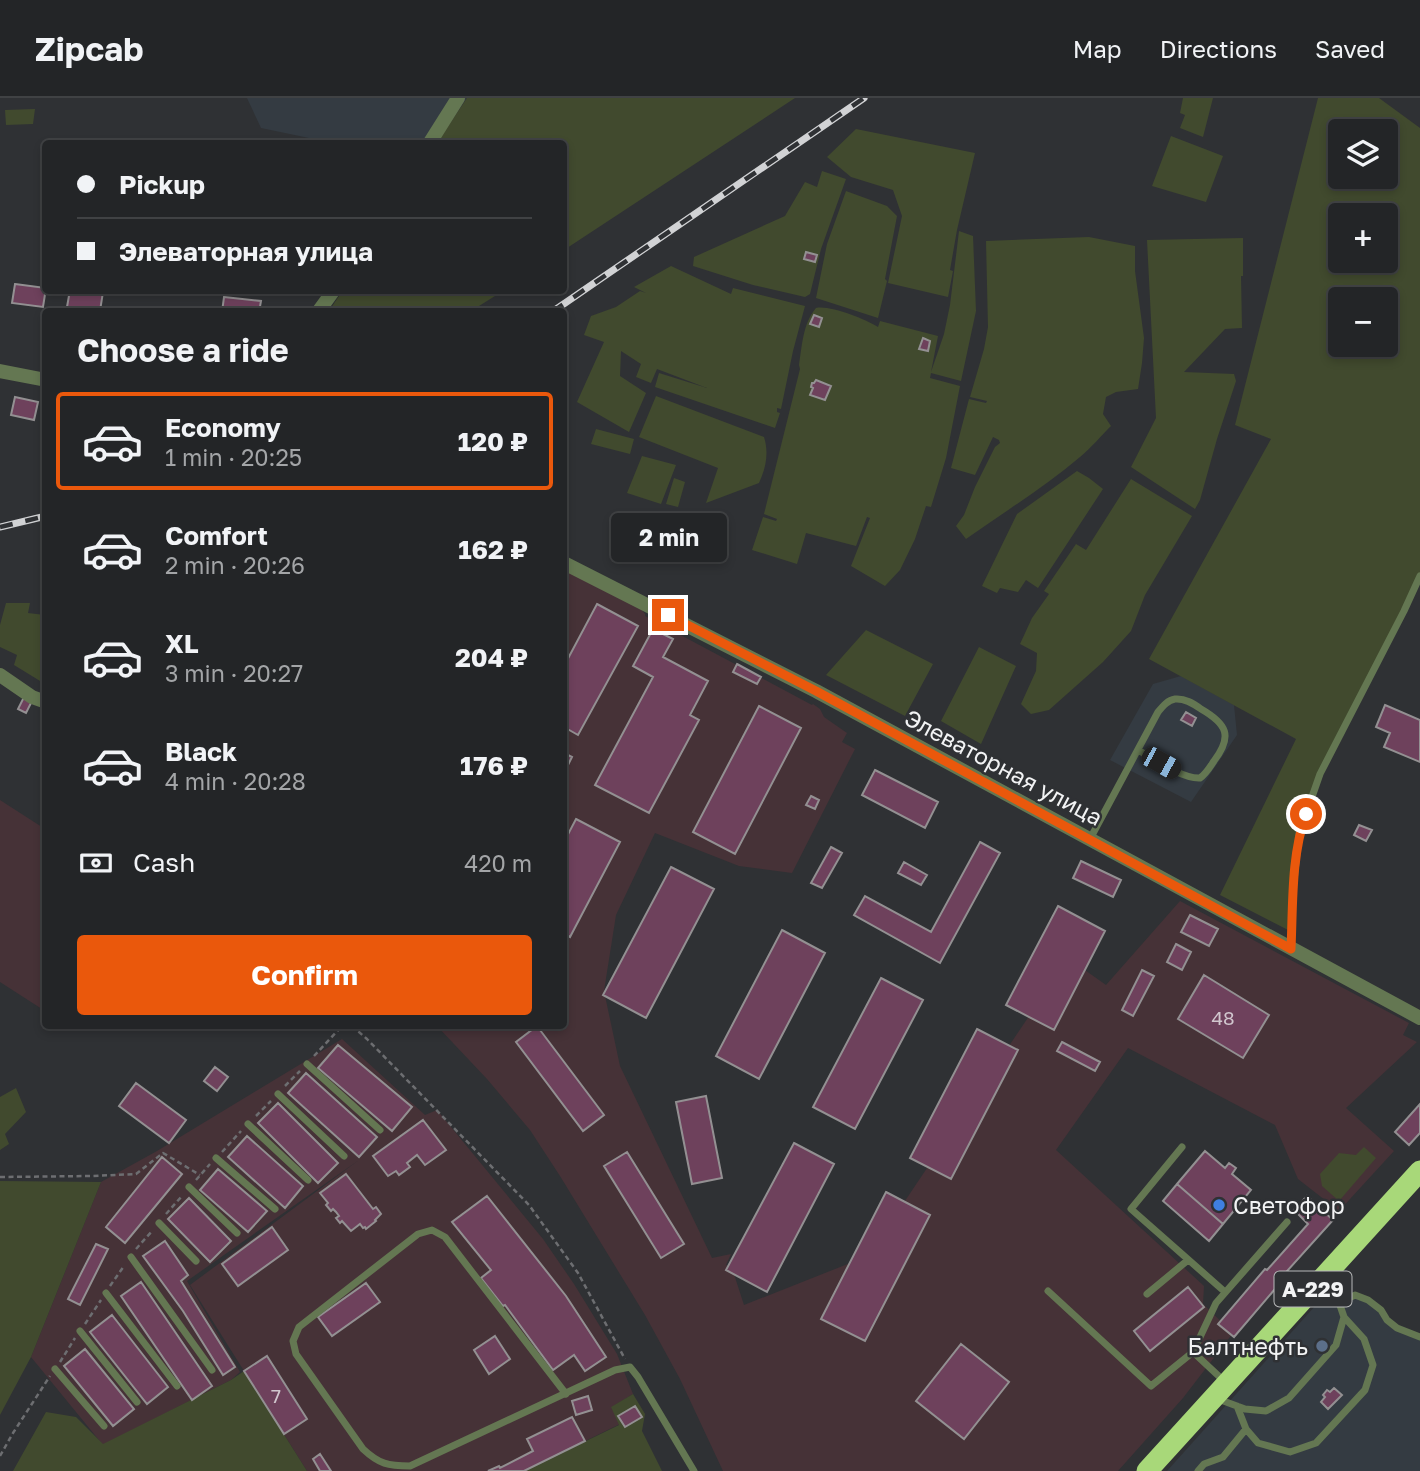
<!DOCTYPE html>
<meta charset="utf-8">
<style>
:root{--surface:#232527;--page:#2b2d2f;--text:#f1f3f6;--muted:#a3a5a7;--line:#404244;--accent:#ea580c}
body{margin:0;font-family:"Golos Text",sans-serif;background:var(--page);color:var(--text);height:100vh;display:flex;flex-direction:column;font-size:26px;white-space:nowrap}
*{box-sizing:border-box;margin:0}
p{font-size:23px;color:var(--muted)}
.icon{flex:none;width:38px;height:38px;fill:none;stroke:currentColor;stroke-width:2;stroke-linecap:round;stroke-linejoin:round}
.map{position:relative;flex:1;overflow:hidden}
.details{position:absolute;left:42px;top:210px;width:525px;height:721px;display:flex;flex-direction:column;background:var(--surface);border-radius:7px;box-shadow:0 4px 10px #0003,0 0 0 2px var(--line)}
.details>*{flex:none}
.top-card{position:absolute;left:42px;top:42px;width:525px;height:154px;border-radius:7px;box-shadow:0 4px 10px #0003,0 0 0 2px var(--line);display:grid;align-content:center;height:154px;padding:0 35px;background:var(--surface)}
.controls{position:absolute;left:1328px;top:21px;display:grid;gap:14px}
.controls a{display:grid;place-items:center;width:70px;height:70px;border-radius:7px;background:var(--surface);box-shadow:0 4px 10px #0003,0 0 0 2px var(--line);font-size:35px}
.end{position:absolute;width:32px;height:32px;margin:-16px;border:9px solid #ea580c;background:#fff;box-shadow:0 0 0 4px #fff}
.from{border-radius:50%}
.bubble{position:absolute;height:49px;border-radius:7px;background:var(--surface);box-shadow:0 4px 10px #0003,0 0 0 2px var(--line);font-size:23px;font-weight:700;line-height:49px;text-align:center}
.car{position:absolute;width:21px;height:42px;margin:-21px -10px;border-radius:9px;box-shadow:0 0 5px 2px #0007;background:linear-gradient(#222 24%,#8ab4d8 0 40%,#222 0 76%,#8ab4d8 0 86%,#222 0)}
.top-card b{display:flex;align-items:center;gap:24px;height:66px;font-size:26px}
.top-card b+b{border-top:2px solid var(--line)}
.top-card i{width:18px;height:18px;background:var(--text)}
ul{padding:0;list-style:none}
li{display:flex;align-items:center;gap:21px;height:98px;margin:0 14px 10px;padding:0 21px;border:4px solid transparent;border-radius:7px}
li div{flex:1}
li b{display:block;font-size:26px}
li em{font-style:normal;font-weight:700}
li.selected{border-color:var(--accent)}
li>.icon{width:63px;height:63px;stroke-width:1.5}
h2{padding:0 35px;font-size:32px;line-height:84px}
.pay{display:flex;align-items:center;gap:18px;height:77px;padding:0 35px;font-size:26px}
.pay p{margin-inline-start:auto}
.primary-button{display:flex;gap:14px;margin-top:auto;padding:14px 35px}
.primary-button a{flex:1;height:80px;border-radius:7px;background:var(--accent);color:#fff;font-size:28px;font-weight:700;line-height:80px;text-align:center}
header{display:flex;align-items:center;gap:42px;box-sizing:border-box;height:98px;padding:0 35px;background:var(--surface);border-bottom:2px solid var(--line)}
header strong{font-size:33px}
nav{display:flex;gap:38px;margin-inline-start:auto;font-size:24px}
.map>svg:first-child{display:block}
</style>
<header>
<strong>Zipcab</strong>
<nav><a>Map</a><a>Directions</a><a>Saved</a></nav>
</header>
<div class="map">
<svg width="1420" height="1373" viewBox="0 0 1420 1373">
<rect width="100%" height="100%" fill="#2f3134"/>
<path fill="#343b42" d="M247 0H467L436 46 333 45 261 30Z
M1181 578 1234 607 1237 637 1191 704 1110 662 1153 586Z
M1334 1187 1368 1202 1387 1222 1420 1239V1373H1167Z"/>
<path fill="#463237" d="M564 471 641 511 645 516V518L812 607 813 606 820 611 824 619 847 635 842 644 855 651 792 775 739 768 655 735 616 817 604 893 620 968 712 1160 731 1156 726 1167 732 1170 744 1207 868 1158 1068 860 1106 887 1180 803 1409 925 1403 937 1417 944 1346 1010 1394 1053 1339 1113 1298 1081 1275 1027 1128 950 1056 1052 1204 1188 1203 1206 1233 1235 1183 1300 1118 1373H723L680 1281 645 1217 560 1078 530 1032 487 981 437 928H564Z
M0 702 45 731V913L0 884Z
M342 941 425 1017 437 1012 543 1141 574 1186 617 1256 633 1296 612 1309 620 1326 524 1373H307L190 1187 359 1062 187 1183 240 1274 231 1282 103 1347 31 1259 101 1084 157 1053Z"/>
<path fill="#414a2e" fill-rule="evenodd" d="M467 0H795L564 152V46H436Z
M1183 0H1213L1203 39 1180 30 1185 17 1180 15Z
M1318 0H1379L1420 30V478L1313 690 1301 726 1292 834 1220 797 1296 641 1149 561 1271 341 1235 327ZM1340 33H1386V79H1340ZM1340 117H1386V163H1340ZM1340 201H1386V247H1340Z
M35 11 33 26 6 27 5 12Z
M856 31 975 55 957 132 950 172 953 173 948 199 888 185 902 118 893 92 851 79 827 59Z
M1171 38 1223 58 1206 104 1152 88Z
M822 73 846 81 821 151 810 196 805 199 753 187 693 168 694 159 785 118 805 84 817 89Z
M846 93 887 108 897 118 885 181 887 183 878 220 816 200 827 146Z
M959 133 973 138 976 213 961 283 931 275 930 280 960 288 946 360 931 409 926 408 915 441 900 472 885 488 851 468 870 420 867 419 856 448 806 435 797 466 752 452 763 419 776 423 777 421 764 416 800 271 799 267C802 248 803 225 816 210 830 207 865 221 878 229L880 223 938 238 931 274 944 236 950 207Z
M1089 139 1135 148V173L1144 240 1142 265 1138 291 1116 294 1106 299 1103 316 1111 328C1101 338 1091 350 1080 359 1045 389 1004 414 966 441L956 428 964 417 975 389 995 349 1000 345 999 342 993 339 975 377 951 370 969 301 986 305 987 303 970 299 984 251 988 229 986 143Z
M1243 140V178H1241L1242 230 1225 231 1184 274 1234 276 1236 283 1217 341 1200 402 1195 411 1131 369 1156 320 1147 142Z
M671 168 731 196 733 190 805 208 793 253 781 311 777 310V314L780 315 775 330 655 289 659 275 707 290 657 271 651 285 636 279 641 266 621 253 620 278 646 295 629 334 577 304 604 244 584 237 591 218 616 209 640 193 646 195 634 189Z
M343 192H503V193L471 213H329Z
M656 298 764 339C769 355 766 370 759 385L706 405 718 370 639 339Z
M596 331 634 341 630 356 591 346Z
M642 358 676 367 661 406 627 395Z
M1077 373 1089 380 1103 391 1038 490 1026 482 1018 494 1000 490 997 495 982 488 1017 416Z
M674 380 685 384 678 409 666 406Z
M1131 381 1192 418 1145 497 1131 533 1103 564 1049 612 1031 616 1021 606 1036 573 1037 555 1020 546 1032 520 1049 496 1044 493 1076 446 1086 452Z
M6 505H30L28 515 45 517V586L14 567 17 557 0 549V527Z
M866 532 933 566 905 618 826 577Z
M979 549 1016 568 981 646 941 623Z
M16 990 26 1014 5 1036 9 1046 0 1052V999Z
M1364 1049 1376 1060 1339 1103 1322 1088 1320 1076 1339 1055 1356 1057Z
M0 1083 101 1084 31 1259 0 1317Z
M244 1273 307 1373H13L46 1314 76 1319 103 1346 231 1282Z
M633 1296 645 1316 642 1333 662 1373H524L619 1327 611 1309Z"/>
<path fill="#6e415c" stroke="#939092" stroke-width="2" d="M806 154 817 157 815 164 804 161Z
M15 186 46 190 43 209 12 205Z
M70 192 103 194 100 213 67 209Z
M224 199 261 203 259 214H222Z
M814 217 822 220 819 229 810 226Z
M923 240 930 243 928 253 919 251Z
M816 282 831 288 825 302 810 297 813 290 811 289 812 285H814Z
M15 299 38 304 34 322 11 317Z
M597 506 638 528 578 637 564 629V568Z
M653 531 673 541 663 559 708 583 690 617 699 622 649 715 595 687 653 579 633 568Z
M737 566 761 579 757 586 733 574Z
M24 599 32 603 26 615 18 611Z
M1385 607 1420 622V664L1384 649 1390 635 1376 629Z
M759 608 801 630 735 756 693 734Z
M1186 614 1196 620 1192 628 1181 622Z
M564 655 572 659 564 675Z
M875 672 938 704 925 730 862 697Z
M811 698 819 702 815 711 806 707Z
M576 721 620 744 570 839 564 835V744Z
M1359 727 1372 732 1366 743 1354 737Z
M980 744 1000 755 940 865 854 817 865 798 931 834Z
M831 749 842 755 822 790 811 785Z
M1081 763 1121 782 1113 799 1073 780Z
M904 764 927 777 921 787 898 775Z
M671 769 714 791 646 920 603 897Z
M1058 808 1105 833 1054 932 1006 907Z
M1190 817 1218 831 1209 848 1181 834Z
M782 832 825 855 759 981 716 958Z
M1176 846 1191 854 1182 872 1167 864Z
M1142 872 1154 878 1133 918 1122 912Z
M1204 877 1269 917 1243 960 1178 921Z
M881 880 923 902 855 1031 813 1009Z
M537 928 604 1017 583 1033 516 944Z
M977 931 1018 952 951 1081 910 1060Z
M1062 944 1100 964 1095 973 1057 953Z
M338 947 412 1009 392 1033 318 970Z
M215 969 228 979 217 993 204 983Z
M306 975 377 1039 359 1059 288 995Z
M136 985 186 1022 169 1045 119 1008Z
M706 998 722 1080 692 1086 676 1004Z
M278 1005 338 1065 318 1085 258 1025Z
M1420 1006V1035L1409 1047 1395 1034Z
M423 1022 446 1052 425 1067 417 1057 407 1065 410 1069 399 1077 396 1073 388 1078 373 1058Z
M247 1038 303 1088 285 1110 228 1059Z
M794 1045 834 1066 767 1194 726 1172Z
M1205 1053 1225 1070 1229 1065 1236 1070 1232 1076 1251 1092 1223 1126 1177 1086Z
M627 1054 684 1146 661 1160 604 1068Z
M162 1059 182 1076 125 1145 106 1129Z
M218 1071 267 1113 248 1134 200 1092Z
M346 1076 373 1111 376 1109 381 1116 375 1122 376 1123 366 1131 365 1129 363 1130 360 1126 351 1133 342 1123 340 1125 336 1120 339 1118 336 1114 333 1111 331 1113 326 1107 328 1105 320 1095Z
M1177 1086 1223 1126 1209 1143 1163 1103Z
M886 1094 930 1117 865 1243 821 1221Z
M487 1098 566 1198 606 1259 585 1273 574 1257 553 1272 505 1207 503 1208 481 1180 491 1172 452 1124Z
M1307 1098 1333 1122 1279 1182 1281 1184 1234 1239 1218 1226 1265 1171 1267 1172 1308 1126 1294 1112Z
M189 1100 231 1143 210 1164 168 1121Z
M272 1129 288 1152 238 1188 222 1166Z
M165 1143 188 1177 181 1183 235 1269 223 1277 183 1213 143 1158Z
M96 1146 108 1151 80 1207 68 1201Z
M141 1184 212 1288 192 1302 121 1198Z
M366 1185 380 1204 332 1238 318 1219Z
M1188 1189 1204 1209 1150 1253 1134 1233Z
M112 1217 168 1289 147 1306 90 1234Z
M495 1238 510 1261 489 1276 474 1252Z
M961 1246 1009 1284 964 1341 916 1303Z
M85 1251 134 1311 113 1328 64 1268Z
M267 1258 307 1321 284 1336 244 1273Z
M1334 1290 1342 1297 1328 1311 1321 1304 1325 1299 1323 1297 1327 1292 1330 1294Z
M588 1298 592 1312 576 1317 572 1303Z
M635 1308 642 1319 625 1329 618 1318Z
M572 1319 585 1343 524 1373H488L499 1368 500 1370 533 1353 527 1341Z
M320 1356 331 1373H320L313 1361Z"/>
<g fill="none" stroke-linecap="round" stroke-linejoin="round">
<path stroke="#6d6e71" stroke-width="2.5" stroke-dasharray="5 3.5" stroke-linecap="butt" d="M352 928 367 941 529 1107 578 1175 625 1261
M314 958 342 928
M285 988 300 973
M256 1018 271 1003
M222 1054 241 1033
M0 1079 92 1078 136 1076 163 1055 200 1077
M196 1082 210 1066
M166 1116 182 1098
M136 1151 153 1132
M110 1188 124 1168
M85 1226 101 1202
M60 1264 75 1240
M0 1358 13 1335 50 1278"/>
<path stroke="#647752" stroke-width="7" d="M1090 741 1158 614C1163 608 1168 602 1175 601 1185 600 1194 606 1201 611 1227 626 1233 638 1214 663 1210 669 1206 676 1200 680 1182 681 1154 661 1138 652
M1291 850 1293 793 1299 736 1320 676 1404 513 1420 478
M307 966 380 1032
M278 996 344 1058
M248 1026 308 1082
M1182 1049 1131 1111 1225 1194
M216 1060 275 1111
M189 1089 237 1135
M159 1125 196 1163
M131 1159 212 1272
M1048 1193 1151 1288 1193 1254
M106 1195 177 1288
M1147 1196 1188 1162
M1340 1205 1355 1197 1368 1202 1381 1212 1387 1222 1397 1230 1420 1239
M80 1233 137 1304
M55 1271 104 1328
M1224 1283 1193 1254 1216 1205 1287 1124
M566 1296 445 1139 432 1132 418 1136 299 1229 293 1243 296 1256 363 1351C379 1366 388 1368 410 1368L615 1272 630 1269 638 1279 694 1373
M1218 1301 1245 1311 1266 1313 1289 1300 1336 1247 1344 1219 1330 1178
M1237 1308 1246 1331 1258 1345 1290 1354 1316 1345 1365 1292 1373 1267 1364 1241 1344 1219
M1198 1373 1204 1366 1223 1359 1246 1331"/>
<path stroke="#647752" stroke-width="14" d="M429 46 458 0
M318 214 334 192
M0 273 46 282
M564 465 816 593 1420 920
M0 577 32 599 46 604"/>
<path stroke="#a8d879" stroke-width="21" d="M1147 1373 1420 1073"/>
<g stroke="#d1d2d4" stroke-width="7">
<path id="rail" d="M552 214 864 0
M0 429 46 418"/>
</g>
<use href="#rail" stroke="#2f3134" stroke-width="4.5" stroke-dasharray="13" stroke-linecap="butt"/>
</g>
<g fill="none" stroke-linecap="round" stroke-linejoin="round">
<path stroke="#ea580c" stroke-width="9" d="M668 517 816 593 1291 851C1293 806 1291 758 1306 716"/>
</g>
<circle fill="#3f7fe0" stroke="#2f3134" stroke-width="2.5" cx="1219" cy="1107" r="7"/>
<circle fill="#5c6f8a" stroke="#2f3134" stroke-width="2.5" cx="1322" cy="1248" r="7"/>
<g text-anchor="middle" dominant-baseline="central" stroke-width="5" stroke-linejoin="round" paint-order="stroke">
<g font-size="19" fill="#d1c6ce">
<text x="1223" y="919">48</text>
<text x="276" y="1297">7</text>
</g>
<rect fill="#2f3134" stroke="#b8b9ba" stroke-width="2" x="1274.5" y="1173.5" width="77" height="35" rx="5"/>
<g font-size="21" font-weight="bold" fill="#f2f3f4">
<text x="1313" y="1191">А-229</text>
</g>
<g font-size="23" fill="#f2f3f4" stroke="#2f3134">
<text transform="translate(1004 669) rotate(28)">Элеваторная улица</text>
</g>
<g font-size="23" fill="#f2f3f4" stroke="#2f3134" text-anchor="start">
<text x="1233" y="1107">Светофор</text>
<text x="1308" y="1248" text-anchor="end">Балтнефть</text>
</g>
</g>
</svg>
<div class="controls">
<a><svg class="icon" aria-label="layers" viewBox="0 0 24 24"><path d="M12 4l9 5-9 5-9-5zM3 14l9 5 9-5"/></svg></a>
<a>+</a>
<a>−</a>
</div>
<i class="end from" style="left:1306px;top:716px"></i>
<i class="end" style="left:668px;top:517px"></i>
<div class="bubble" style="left:611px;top:415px;width:116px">2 min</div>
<i class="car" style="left:1161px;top:665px;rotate:119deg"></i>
<div class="top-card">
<b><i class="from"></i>Pickup</b>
<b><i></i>Элеваторная улица</b>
</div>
<section class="details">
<h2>Choose a ride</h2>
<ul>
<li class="selected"><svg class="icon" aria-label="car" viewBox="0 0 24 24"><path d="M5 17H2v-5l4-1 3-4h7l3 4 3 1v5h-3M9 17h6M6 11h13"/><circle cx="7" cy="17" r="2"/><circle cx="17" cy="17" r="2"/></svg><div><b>Economy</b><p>1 min · 20:25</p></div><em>120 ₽</em></li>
<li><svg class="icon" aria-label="car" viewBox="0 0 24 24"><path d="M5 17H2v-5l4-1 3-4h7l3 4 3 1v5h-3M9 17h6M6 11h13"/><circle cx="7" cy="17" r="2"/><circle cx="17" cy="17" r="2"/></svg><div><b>Comfort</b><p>2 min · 20:26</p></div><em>162 ₽</em></li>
<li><svg class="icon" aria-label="car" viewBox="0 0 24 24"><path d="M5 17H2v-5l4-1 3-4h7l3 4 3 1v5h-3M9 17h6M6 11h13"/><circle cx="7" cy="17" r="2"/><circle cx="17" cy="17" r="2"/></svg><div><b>XL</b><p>3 min · 20:27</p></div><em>204 ₽</em></li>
<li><svg class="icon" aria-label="car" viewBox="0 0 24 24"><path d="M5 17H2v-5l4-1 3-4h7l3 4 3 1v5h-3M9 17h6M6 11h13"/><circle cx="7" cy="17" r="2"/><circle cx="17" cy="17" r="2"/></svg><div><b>Black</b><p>4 min · 20:28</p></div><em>176 ₽</em></li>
</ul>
<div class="pay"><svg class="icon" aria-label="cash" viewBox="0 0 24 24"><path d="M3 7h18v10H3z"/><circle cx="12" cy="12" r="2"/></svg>Cash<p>420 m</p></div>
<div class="primary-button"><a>Confirm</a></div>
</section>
</div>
